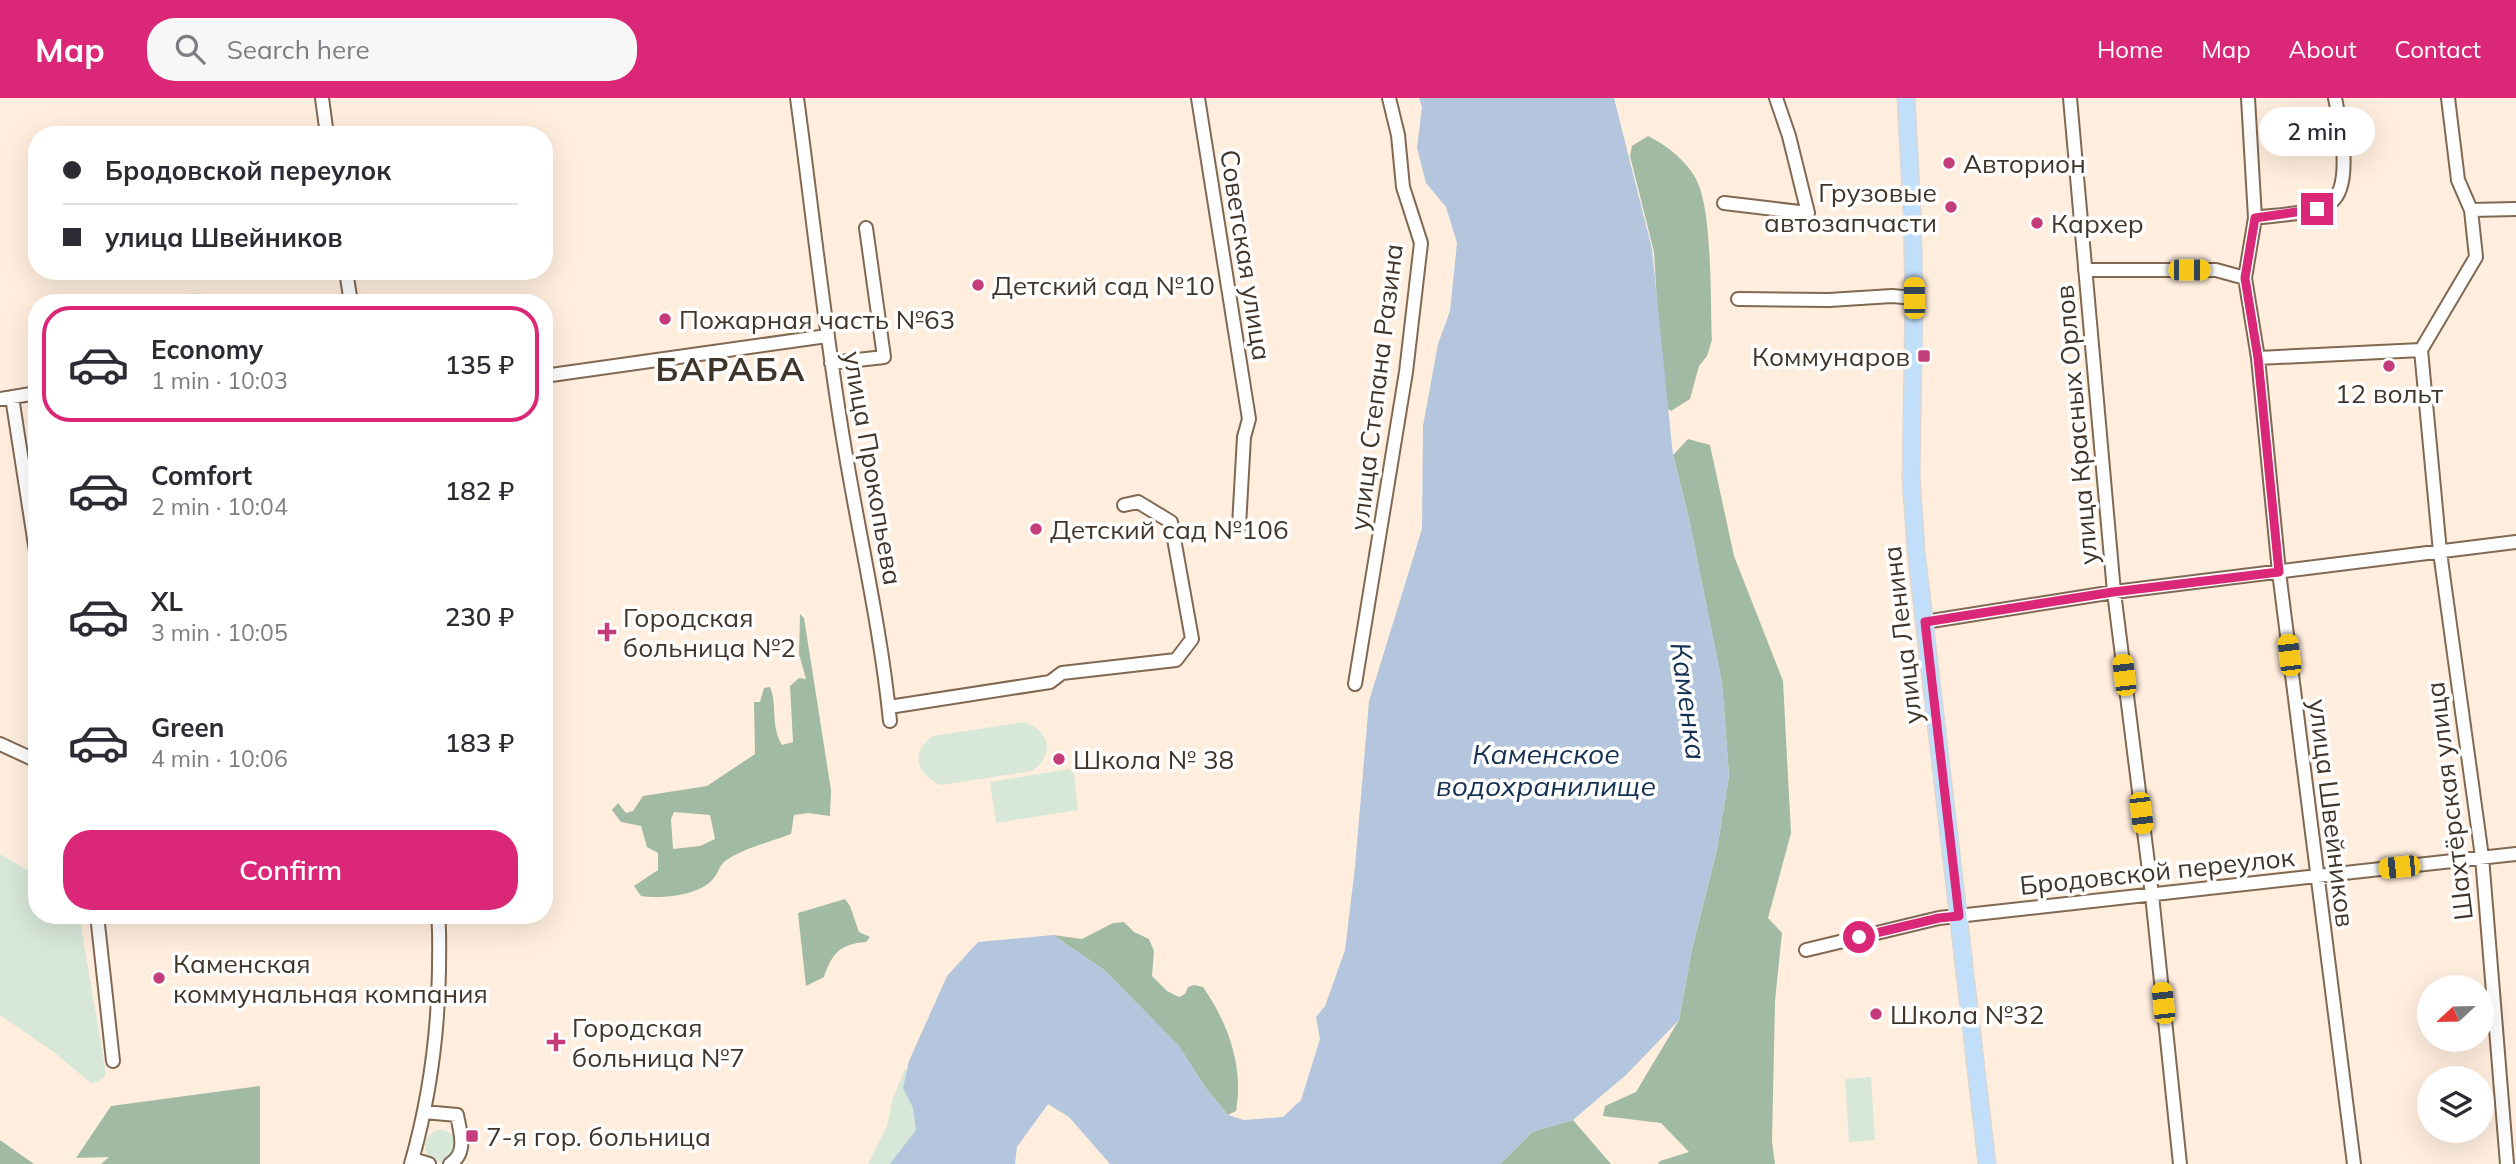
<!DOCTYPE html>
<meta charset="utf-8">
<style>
:root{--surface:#fff;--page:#f7f7f7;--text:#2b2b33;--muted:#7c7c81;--line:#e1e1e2;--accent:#db2777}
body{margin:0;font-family:Mulish,sans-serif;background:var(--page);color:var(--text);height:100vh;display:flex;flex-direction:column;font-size:26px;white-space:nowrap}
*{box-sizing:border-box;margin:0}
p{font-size:23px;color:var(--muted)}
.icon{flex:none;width:38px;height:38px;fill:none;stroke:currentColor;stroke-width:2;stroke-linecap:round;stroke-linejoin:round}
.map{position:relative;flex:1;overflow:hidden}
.panel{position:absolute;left:28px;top:196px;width:525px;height:630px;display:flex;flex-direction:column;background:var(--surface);border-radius:28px;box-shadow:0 7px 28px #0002}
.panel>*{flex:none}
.banner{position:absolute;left:28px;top:28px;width:525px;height:154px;border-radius:28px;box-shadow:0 7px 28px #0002;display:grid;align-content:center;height:154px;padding:0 35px;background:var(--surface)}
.needle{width:46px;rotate:248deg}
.tools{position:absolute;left:2417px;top:877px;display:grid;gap:14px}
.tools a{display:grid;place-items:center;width:77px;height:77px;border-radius:50%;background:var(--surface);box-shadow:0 7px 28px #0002;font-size:35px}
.end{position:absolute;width:32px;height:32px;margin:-16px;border:9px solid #db2777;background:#fff;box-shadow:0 0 0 4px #fff}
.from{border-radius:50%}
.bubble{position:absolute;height:49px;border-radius:24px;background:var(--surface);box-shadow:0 7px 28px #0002;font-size:23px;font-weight:600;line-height:49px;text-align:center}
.car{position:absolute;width:21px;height:42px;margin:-21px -10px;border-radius:9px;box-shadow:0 0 5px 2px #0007;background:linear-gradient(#f5c518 24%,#345 0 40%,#f5c518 0 76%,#345 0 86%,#f5c518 0)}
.banner b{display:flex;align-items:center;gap:24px;height:66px;font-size:26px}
.banner b+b{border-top:2px solid var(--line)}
.banner i{width:18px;height:18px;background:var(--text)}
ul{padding:12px 0 0;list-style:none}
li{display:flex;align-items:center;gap:21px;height:116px;margin:0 14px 10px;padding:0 21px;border:4px solid transparent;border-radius:28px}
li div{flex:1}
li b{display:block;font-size:26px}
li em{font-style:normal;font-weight:600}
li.on{border-color:var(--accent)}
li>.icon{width:63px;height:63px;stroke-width:1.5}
.action{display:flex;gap:14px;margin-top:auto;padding:14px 35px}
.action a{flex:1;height:80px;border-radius:28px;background:var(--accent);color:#fff;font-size:28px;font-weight:600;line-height:80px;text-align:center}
header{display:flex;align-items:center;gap:42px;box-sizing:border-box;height:98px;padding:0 35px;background:var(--accent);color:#fff}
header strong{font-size:33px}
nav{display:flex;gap:38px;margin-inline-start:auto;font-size:24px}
.search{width:490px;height:63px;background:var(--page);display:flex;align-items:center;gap:18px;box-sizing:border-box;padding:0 24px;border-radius:28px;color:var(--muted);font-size:26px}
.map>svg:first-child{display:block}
</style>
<header>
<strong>Map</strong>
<div class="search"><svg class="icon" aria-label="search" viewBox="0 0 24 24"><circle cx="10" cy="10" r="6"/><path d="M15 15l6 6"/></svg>Search here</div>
<nav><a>Home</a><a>Map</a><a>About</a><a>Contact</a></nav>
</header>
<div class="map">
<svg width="2516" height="1066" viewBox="0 0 2516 1066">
<rect width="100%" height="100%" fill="#ffeede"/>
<path fill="#d7e7d8" d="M198 195 210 205H119Z
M1024 624C1051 633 1055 657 1032 673L941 687C916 677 910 653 933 638Z
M1068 671 1074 675 1078 712 996 725 990 684Z
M0 756 37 778V817H79L106 975 104 980 92 986 55 955 0 917Z
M905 971 910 976 929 1020 897 1066H868L887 1028 893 1000Z
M1871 979 1875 1042 1849 1044 1845 981Z
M425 1048a16 16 0 1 1 32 0a16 16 0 1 1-32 0Z"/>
<path fill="#a1baa4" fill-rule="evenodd" d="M1648 38C1666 47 1686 62 1696 81 1713 113 1710 202 1712 242L1707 258 1699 268 1690 301 1671 313 1663 307 1654 154 1630 58 1632 48Z
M1688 341 1710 347 1734 458 1783 583 1791 735 1768 820 1782 835 1775 903 1772 1044 1775 1066H1658L1660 1063 1689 1054 1661 1025 1603 1018 1605 1008 1636 994 1679 922 1692 851 1717 751 1729 678 1722 585 1689 421 1673 357Z
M800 516 804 520 831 692 830 718 808 715 794 717 791 736C770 744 744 750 725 763 719 768 718 776 713 781 699 798 661 801 641 798L634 788 658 772V755L647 749 641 728 621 724 612 712 618 705 626 715 633 713 643 698 707 688 755 656 754 604H760L764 590 770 589C778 609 770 626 782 647L793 644 790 588 799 580 806 581 799 556ZM674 714 710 717 715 741 700 748 673 751 671 721Z
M845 801 850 808 859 834 870 839 866 844C840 846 832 855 824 879L806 888 798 815Z
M1124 824 1134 834 1149 841 1154 853 1152 878 1167 893 1179 899 1185 896 1188 889 1194 887 1203 889C1228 925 1244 968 1236 1013L1228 1017 1205 989 1178 947 1104 872 1053 837 1082 841 1113 825Z
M260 988V1066H101L109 1059 76 1060 111 1008Z
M1573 1022 1611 1066H1500L1532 1034Z
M0 1042 34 1066H0Z"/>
<path fill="#b3c6de" d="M1419 0H1614L1652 151 1673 357 1689 421 1722 585 1729 678 1717 751 1692 851 1679 922 1627 976 1573 1022 1532 1034 1500 1066H1110L1069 1019 1048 1006 1017 1049 1015 1066H890L916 1032 913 1010 903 990 909 963 947 878 978 844 1053 837 1104 872 1178 947 1205 989 1228 1017 1244 1022 1283 1019 1301 1002 1320 941 1316 919 1325 908 1345 852 1355 769 1369 603 1422 431 1423 328 1438 246 1450 213 1454 174 1457 145 1446 109 1426 85 1417 50 1422 9Z"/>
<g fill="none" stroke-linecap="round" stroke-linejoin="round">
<g stroke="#816851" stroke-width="16">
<path id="minor" d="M322 0 327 37
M797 0C813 117 825 235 845 352 860 442 881 532 890 623
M1198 0 1249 321 1244 339 1239 428
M2070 0 2114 494 2152 797 2180 1066
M2248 0 2255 120 2245 180 2258 260 2279 474 2354 1066
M1724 105 1808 115 1789 38 1776 0
M2471 112 2516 111
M2255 120C2276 117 2314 116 2330 105 2354 89 2340 25 2335 0
M2085 172H2216L2245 180
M346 173 351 205
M1738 201 1829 202 1892 198 1914 200
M2421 252 2440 454 2482 759 2507 1066
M2421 252 2476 159 2471 112 2458 82 2448 0
M2258 260 2421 252
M831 265 884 259 866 130
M544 278 827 238
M12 299 37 460
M0 301 37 295
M1925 524 2114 494 2516 444
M1355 586 1406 274 1421 145 1403 89 1398 37 1389 0
M889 609 1050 584 1062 575 1176 562 1192 541 1171 424 1138 404 1124 407
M0 646 37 663
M97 817 113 963
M1806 852 1939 820 2516 756
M424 1014 457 1017C460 1034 468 1055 450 1066
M413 1061 429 1066
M411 1066C429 1003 438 937 439 872 439 854 440 835 438 817"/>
</g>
<g stroke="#d9d7d4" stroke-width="19">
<path id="major" d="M1906 0 1912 112 1914 200 1911 379 1916 452 1987 1066"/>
</g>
<use href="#minor" stroke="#fff" stroke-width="12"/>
<use href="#major" stroke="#c1dffb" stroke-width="16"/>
</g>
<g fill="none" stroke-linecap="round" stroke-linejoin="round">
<path stroke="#db2777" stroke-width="9" d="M1859 839 1939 820 1959 818 1925 524 2113 494 2279 474 2258 260 2245 180 2255 120 2317 111"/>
</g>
<g fill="#c43c7a" stroke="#fff" stroke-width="2.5">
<circle cx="1949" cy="65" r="7"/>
<circle cx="1951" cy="109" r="7"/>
<circle cx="2037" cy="125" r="7"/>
<circle cx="978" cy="187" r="7"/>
<circle cx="665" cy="221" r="7"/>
<rect x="1917" y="251" width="14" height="14" rx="3.5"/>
<circle cx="2389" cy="268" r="7"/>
<circle cx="1036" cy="431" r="7"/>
<path d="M603.5 523.5h7v7h7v7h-7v7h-7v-7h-7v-7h7z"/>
<circle cx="1059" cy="661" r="7"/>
<circle cx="159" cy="880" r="7"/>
<circle cx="1876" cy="916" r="7"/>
<path d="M552.5 933.5h7v7h7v7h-7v7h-7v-7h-7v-7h7z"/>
<rect x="465" y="1031" width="14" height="14" rx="3.5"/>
</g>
<g text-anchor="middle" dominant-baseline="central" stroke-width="7" stroke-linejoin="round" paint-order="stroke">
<g font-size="26" fill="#40352a" stroke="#fff" text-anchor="start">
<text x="1963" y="65">Авторион</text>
<text x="1937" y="94" text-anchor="end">Грузовые<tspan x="1937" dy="30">автозапчасти</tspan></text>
<text x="2051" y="125">Кархер</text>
<text x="992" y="187">Детский сад №10</text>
<text x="679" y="221">Пожарная часть №63</text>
<text x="1910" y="258" text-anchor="end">Коммунаров</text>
<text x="2389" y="295" text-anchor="middle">12 вольт</text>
<text x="1050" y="431">Детский сад №106</text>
<text x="623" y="519">Городская<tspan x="623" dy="30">больница №2</tspan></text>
<text x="1073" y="661">Школа № 38</text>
<text x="173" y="865">Каменская<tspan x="173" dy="30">коммунальная компания</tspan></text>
<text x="1890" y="916">Школа №32</text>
<text x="572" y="929">Городская<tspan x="572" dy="30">больница №7</tspan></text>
<text x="486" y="1038">7-я гор. больница</text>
</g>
<g font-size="26" fill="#40352a" stroke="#fff">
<text transform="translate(1246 157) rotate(81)">Советская улица</text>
<text transform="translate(1376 289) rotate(-83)">улица Степана Разина</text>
<text transform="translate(2076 327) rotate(-95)">улица Красных Орлов</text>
<text transform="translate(873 370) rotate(80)">улица Прокопьева</text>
<text transform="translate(1902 537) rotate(-97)">улица Ленина</text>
<text transform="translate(2449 703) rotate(-97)">Шахтёрская улица</text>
<text transform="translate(2332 715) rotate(83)">улица Швейников</text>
<text transform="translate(2157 773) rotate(-6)">Бродовской переулок</text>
</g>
<g font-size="28" font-style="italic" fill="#143052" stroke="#fff">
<text transform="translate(1689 603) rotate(82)">Каменка</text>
<text x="1546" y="655">Каменское<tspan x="1546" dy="32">водохранилище</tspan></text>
</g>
<g font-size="33" font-weight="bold" letter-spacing="2" fill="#40352a" stroke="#fff">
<text x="731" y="270">БАРАБА</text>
</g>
</g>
</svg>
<div class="tools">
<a><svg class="needle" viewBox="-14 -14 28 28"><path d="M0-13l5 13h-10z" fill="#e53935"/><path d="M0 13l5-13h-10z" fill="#7c7c81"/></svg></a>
<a><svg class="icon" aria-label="layers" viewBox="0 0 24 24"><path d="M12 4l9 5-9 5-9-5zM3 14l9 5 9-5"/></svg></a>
</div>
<i class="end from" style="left:1859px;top:839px"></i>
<i class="end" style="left:2317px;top:111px"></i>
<div class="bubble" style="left:2259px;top:9px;width:116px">2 min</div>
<i class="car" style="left:2189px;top:172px;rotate:90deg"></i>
<i class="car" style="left:1914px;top:200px;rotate:359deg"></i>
<i class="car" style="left:2289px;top:557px;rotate:353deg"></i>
<i class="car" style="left:2124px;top:577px;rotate:353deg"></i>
<i class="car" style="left:2141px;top:715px;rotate:173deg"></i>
<i class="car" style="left:2399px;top:769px;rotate:264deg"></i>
<i class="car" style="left:2163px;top:905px;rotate:354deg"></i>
<div class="banner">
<b><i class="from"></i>Бродовской переулок</b>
<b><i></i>улица Швейников</b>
</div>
<section class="panel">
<ul>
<li class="on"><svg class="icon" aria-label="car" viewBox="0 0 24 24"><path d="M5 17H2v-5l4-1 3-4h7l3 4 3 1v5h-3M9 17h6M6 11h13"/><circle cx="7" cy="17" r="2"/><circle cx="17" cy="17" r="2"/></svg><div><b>Economy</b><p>1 min · 10:03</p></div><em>135 ₽</em></li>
<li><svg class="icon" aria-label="car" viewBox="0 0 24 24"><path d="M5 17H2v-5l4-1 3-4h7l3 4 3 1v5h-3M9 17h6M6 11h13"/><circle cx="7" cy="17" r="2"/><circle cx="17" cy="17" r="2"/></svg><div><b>Comfort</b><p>2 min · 10:04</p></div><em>182 ₽</em></li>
<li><svg class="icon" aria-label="car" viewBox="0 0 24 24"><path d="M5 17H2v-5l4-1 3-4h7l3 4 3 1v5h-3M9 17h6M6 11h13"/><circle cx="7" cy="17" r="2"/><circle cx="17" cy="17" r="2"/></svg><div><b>XL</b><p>3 min · 10:05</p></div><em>230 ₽</em></li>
<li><svg class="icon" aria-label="car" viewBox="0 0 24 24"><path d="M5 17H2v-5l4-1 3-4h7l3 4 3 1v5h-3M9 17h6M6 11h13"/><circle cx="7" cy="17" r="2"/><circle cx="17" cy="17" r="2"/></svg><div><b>Green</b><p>4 min · 10:06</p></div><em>183 ₽</em></li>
</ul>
<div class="action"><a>Confirm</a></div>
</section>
</div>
